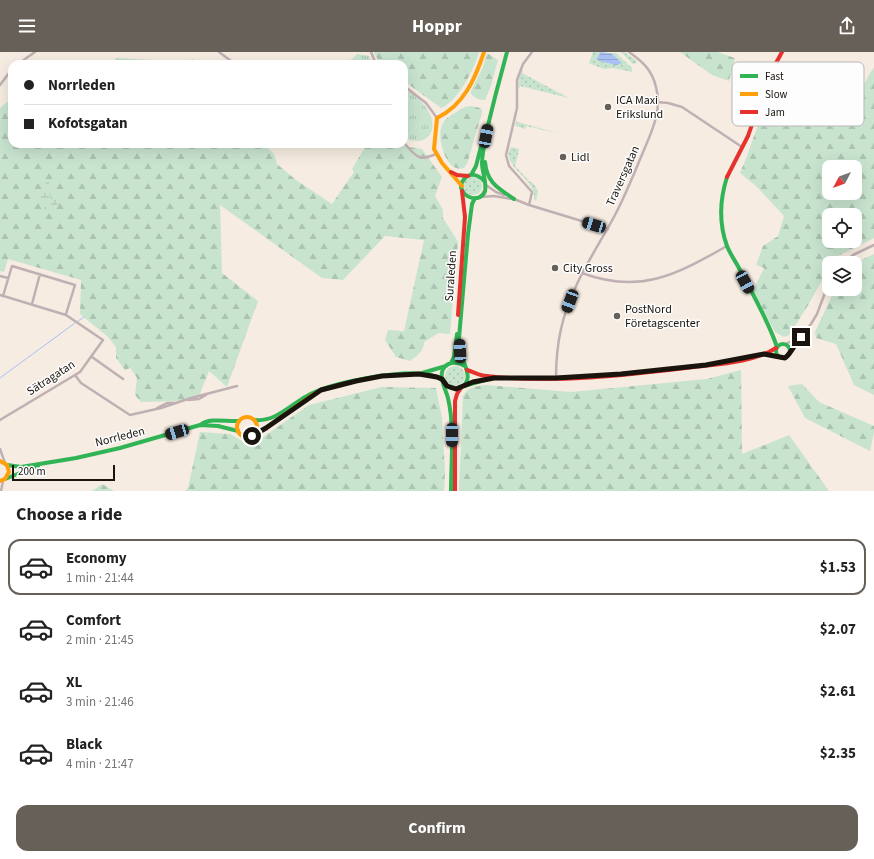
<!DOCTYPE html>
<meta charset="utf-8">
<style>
:root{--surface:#fff;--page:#f2f2f2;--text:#222;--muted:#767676;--line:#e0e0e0;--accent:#676058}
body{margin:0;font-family:"Source Sans 3",sans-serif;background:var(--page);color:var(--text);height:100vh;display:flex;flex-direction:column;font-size:15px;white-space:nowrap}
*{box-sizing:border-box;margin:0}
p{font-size:13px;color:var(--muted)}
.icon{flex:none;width:22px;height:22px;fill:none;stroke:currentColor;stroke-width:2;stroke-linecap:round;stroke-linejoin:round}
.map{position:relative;height:439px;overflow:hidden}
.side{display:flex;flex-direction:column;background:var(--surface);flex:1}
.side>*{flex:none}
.hud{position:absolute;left:8px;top:8px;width:400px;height:88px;border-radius:12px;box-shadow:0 4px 16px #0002;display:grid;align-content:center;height:88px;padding:0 16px;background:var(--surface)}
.needle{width:26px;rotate:229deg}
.controls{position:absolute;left:822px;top:108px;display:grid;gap:8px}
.controls a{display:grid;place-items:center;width:40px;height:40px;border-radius:8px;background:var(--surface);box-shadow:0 4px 16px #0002;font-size:20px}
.scale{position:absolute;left:12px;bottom:10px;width:103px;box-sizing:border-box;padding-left:4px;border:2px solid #1a140e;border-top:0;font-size:11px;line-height:14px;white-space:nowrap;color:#1a140e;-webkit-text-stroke:3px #fdfdfd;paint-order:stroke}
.end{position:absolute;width:18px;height:18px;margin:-9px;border:5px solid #1a140e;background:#fff;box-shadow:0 0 0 2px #fff}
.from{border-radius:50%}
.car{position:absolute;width:12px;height:24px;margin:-12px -6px;border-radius:5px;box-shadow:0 0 3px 1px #0007;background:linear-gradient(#222 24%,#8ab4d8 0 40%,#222 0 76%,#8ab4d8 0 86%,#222 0)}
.hud b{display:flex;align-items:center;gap:14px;height:38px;font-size:15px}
.hud b+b{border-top:1px solid var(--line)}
.hud i{width:10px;height:10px;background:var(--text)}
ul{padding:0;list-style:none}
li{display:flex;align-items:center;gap:12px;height:56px;margin:0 8px 6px;padding:0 8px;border:2px solid transparent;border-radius:12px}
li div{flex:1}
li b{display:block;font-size:15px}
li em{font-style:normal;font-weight:700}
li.selected{border-color:var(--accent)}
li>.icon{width:36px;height:36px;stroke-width:1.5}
h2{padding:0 16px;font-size:18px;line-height:48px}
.cta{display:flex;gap:8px;margin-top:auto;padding:8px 16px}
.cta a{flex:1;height:46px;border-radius:12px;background:var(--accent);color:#fff;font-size:16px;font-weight:700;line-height:46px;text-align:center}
header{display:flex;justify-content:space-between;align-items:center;height:52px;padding:0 16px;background:var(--accent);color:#fff;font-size:18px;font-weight:700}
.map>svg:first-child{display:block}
</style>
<header><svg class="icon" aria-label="menu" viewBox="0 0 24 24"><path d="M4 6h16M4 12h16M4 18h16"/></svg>Hoppr<svg class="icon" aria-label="share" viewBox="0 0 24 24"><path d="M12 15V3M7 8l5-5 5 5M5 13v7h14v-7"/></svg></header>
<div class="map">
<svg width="874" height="439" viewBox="0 0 874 439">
<defs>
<pattern id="grass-dots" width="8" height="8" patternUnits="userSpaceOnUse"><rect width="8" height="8" fill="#c8e4cf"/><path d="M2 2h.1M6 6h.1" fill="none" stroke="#abc3b1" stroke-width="1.8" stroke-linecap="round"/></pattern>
<pattern id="forest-firs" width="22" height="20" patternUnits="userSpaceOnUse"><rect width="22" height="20" fill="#c8e4cf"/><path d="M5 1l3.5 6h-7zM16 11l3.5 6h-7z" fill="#abc3b1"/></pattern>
<pattern id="wetland-marsh" width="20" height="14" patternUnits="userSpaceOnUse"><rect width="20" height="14" fill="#c8e4cf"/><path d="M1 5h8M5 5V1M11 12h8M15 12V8" fill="none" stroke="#abc3b1"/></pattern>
<pattern id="park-tufts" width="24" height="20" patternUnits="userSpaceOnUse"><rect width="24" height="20" fill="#c8e4cf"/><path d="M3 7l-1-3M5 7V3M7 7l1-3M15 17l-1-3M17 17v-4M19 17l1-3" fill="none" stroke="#abc3b1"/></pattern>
<pattern id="water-rules" width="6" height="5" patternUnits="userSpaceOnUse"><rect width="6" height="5" fill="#a9c1f4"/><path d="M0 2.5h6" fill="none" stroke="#91a5d0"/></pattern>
</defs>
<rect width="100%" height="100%" fill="#f6ece1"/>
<path fill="url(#grass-dots)" d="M593 0H601L600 1 599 9 616 13 607 0H603L616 1 632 16V20L613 16 604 17 591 12 589 11Z
M621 0H624L636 8 637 11 633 12Z
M521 19H523L522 21 569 46 520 34 519 36H518L519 27Z
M517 67V70L561 82 526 74 525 77 516 74 515 73Z
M511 95 519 97V99L515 114 530 130 533 131 538 139 536 149 534 147C536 128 510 120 508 101Z
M464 134a9 9 0 1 1 18 0a9 9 0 1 1-18 0Z
M445 324a10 10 0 1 1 20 0a10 10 0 1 1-20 0Z"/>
<path fill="url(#forest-firs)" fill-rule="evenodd" d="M374 0H479C475 16 457 51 441 56L404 29V12H381L375 3Z
M680 0H717L735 6 729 29 712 23Z
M487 1 498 8 491 34 485 48C479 48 476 47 471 42V39L483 15Z
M118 6 154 8 159 12H102Z
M193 7 202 12H179Z
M874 16V186L838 204 833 211H829V216L807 255 789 283 784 285 775 280 753 239 764 216 756 213 763 194 778 184 784 164 757 135 740 121 747 104 774 27 850 45C866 40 864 26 874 16ZM829 115H855V141H829ZM829 163H855V189H829Z
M12 46V92H264L274 102 277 112 296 128 332 152 354 120 352 117 367 92H391L422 97 442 125 435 144 443 158V166L458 190 450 282 439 281 424 290C424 299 417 304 410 309L396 305 385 288 388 278 404 279 424 188 385 184 343 228 322 226 220 153 222 221 258 249 227 335 209 319 199 344 181 349 141 350 135 343 137 326 130 316 125 318 116 306V295L108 285 80 262 81 228 8 207 4 220 0 219V56Z
M472 54 480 56 482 58V61L467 112 464 116C446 123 435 83 443 71 445 67 451 63 455 61 461 57 464 54 472 54Z
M874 202V343L854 333 836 292 816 286 815 280 835 237H855V211Z
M741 318 742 402 789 383 829 439H459L463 344C467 335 477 334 486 333L571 340 707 327Z
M802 332 819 350 874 374V380L870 399 805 366 788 334Z
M382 335 436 336 442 366 445 420 444 439H185L188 436 200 380 230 382 244 390H249L263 385 309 353Z
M102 432 114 439H92Z"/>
<path fill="url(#wetland-marsh)" d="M48 129H50L49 141 51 147 56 148 58 153 52 159 44 157 40 151 42 135Z"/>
<path fill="url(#park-tufts)" d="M357 2 369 4 373 12 345 11 352 7Z
M404 36C411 41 420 47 425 54 441 75 430 97 404 86Z"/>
<path fill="url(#water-rules)" d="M601 0 612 2 622 11 616 13 599 9 597 7 600 1Z"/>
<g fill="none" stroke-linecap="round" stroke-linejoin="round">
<path stroke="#a9c1f4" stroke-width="1" d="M78 269 84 265
M0 326 75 271"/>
<path stroke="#c0b0b3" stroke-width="2.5" d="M219 0 235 12
M371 0 376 12
M18 12 35 0
M0 33 12 17
M404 34 426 51 437 66
M657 50 668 51 682 55 742 95
M404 91C416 104 418 110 436 102
M357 92 362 93 363 92
M486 133 496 140 504 143
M481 145 494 144 512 147
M514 147 529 153 608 177
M529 153 532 140 509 114 506 103 517 56V28L523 12 532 0
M844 211 853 203 874 193
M582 221C641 243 677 222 727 194
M0 224 8 226
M0 243 66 263 103 288 80 320 0 368
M3 244 12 214 75 233 66 262
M32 252 40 222
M786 292 802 283
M790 299 811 272 817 262 829 230
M92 305 123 327
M75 323 81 331 130 363 161 356 191 346 237 334
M556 326C556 291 562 263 577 232 588 208 603 186 615 163 625 144 633 124 641 105 650 83 663 59 656 35 652 18 643 10 629 0
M188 348 199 347 206 343
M157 356 167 351H175
M0 397 5 411
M1 439 3 429"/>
<path stroke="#30b455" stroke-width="4" d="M485 110C487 131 498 136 514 147
M471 123 476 114 486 75
M727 125C720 147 719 172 727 194 730 202 736 210 740 218 753 243 768 268 777 295
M485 130C480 124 475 121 467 124 464 127 461 130 461 134 462 147 481 151 485 139 487 130 482 120 482 111 483 89 490 66 495 45 499 30 503 15 507 0
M776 299a7 7 0 1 1 14 0a7 7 0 1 1-14 0Z
M451 311 454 305 457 282
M422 321 446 314
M444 331C448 335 452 338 458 336 476 331 464 313 461 302 460 296 460 291 459 286L468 182 472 152 475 146
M464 334 492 326
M255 368C276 370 290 353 307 344 331 330 403 317 431 323 435 324 438 326 442 328
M200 373C211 365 226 370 239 369
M7 413 21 415 76 406 120 396 200 373 218 374 238 379
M5 427 38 414
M451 439C451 409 455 376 448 346 446 338 440 329 442 320 445 309 457 309 465 314"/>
<path stroke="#ff9f0a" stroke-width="4" d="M462 134 442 111 434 97 437 66C464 53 475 27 484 0
M764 302 779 305
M237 375a10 10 0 1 1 20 0a10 10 0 1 1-20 0Z
M254 382 266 376 314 342
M0 409 7 413 9 420 5 427 0 429"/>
<path stroke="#e5322d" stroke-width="4" d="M451 120 457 123 468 124
M727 125 748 84 769 24 782 0
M458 263 465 165 462 139
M467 318C474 320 480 324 487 324 553 332 628 323 694 315 719 312 755 310 776 296
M455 439V349L457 342 461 336"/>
</g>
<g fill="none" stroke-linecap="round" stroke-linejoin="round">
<path stroke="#1a140e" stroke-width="5" d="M252 384 266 376 321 338 356 329 382 324 419 322 437 325 442 327 447 334 456 337 473 330 494 326H556L621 322 706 313 764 302 785 306C791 302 795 291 801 285"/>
</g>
<g fill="#676058" stroke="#fdfdfd" stroke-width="1.5">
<circle cx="608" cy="55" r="4"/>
<circle cx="563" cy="105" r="4"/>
<circle cx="555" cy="216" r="4"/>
<circle cx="617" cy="264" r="4"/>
</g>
<g text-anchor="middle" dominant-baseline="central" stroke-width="3" stroke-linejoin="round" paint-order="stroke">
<g font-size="12" fill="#1a140e" stroke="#fdfdfd" text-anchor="start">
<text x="616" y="48">ICA Maxi<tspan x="616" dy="14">Erikslund</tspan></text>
<text x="571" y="105">Lidl</text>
<text x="563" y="216">City Gross</text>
<text x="625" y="257">PostNord<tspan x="625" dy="14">Företagscenter</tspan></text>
</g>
<g font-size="12" fill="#1a140e" stroke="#fdfdfd">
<text transform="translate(623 124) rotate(-66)">Traversgatan</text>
<text transform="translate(451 224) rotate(-86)">Suraleden</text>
<text transform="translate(51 326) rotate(-33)">Sätragatan</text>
<text transform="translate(120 385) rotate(-14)">Norrleden</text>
</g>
</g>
<rect x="732" y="10" width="132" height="64" rx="6" fill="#fdfdfd" stroke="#b9b7b5" stroke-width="1"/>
<rect x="740" y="22" width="18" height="4" fill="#30b455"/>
<rect x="740" y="40" width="18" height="4" fill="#ff9f0a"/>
<rect x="740" y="58" width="18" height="4" fill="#e5322d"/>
<g font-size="11" fill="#1a140e">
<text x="765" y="28">Fast</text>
<text x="765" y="46">Slow</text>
<text x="765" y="64">Jam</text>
</g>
</svg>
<div class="controls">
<a><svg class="needle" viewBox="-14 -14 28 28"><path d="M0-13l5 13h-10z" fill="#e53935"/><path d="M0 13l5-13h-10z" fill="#767676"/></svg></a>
<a><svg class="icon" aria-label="locate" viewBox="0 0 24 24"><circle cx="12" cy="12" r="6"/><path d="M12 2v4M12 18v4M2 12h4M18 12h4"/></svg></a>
<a><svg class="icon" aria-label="layers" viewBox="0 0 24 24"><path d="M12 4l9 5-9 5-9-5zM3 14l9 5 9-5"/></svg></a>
</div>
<div class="scale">200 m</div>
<i class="end from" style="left:252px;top:384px"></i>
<i class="end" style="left:801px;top:285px"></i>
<i class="car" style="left:486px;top:84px;rotate:11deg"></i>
<i class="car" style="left:594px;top:173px;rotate:287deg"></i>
<i class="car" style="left:745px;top:230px;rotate:152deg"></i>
<i class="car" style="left:570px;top:249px;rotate:201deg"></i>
<i class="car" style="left:460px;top:299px;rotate:357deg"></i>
<i class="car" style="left:177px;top:380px;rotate:254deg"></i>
<i class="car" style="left:452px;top:383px;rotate:180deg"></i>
<div class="hud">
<b><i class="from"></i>Norrleden</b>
<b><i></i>Kofotsgatan</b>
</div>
</div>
<section class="side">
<h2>Choose a ride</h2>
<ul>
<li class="selected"><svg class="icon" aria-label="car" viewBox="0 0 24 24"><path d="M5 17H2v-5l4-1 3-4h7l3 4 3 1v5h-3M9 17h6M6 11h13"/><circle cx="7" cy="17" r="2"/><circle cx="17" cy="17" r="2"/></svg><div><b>Economy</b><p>1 min · 21:44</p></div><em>$1.53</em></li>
<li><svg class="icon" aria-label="car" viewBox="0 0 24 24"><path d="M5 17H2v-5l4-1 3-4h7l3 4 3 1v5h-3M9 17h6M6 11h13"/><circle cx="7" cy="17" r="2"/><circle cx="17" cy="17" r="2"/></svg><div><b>Comfort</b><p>2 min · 21:45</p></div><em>$2.07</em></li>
<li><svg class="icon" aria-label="car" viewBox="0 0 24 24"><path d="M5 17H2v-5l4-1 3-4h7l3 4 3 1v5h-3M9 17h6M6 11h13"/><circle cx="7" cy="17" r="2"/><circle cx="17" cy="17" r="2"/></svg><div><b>XL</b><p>3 min · 21:46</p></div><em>$2.61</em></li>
<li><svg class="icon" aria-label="car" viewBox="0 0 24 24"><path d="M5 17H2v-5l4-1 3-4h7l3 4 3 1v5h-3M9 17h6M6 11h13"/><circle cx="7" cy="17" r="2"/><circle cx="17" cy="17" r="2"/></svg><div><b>Black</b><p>4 min · 21:47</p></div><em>$2.35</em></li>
</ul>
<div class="cta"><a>Confirm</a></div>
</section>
